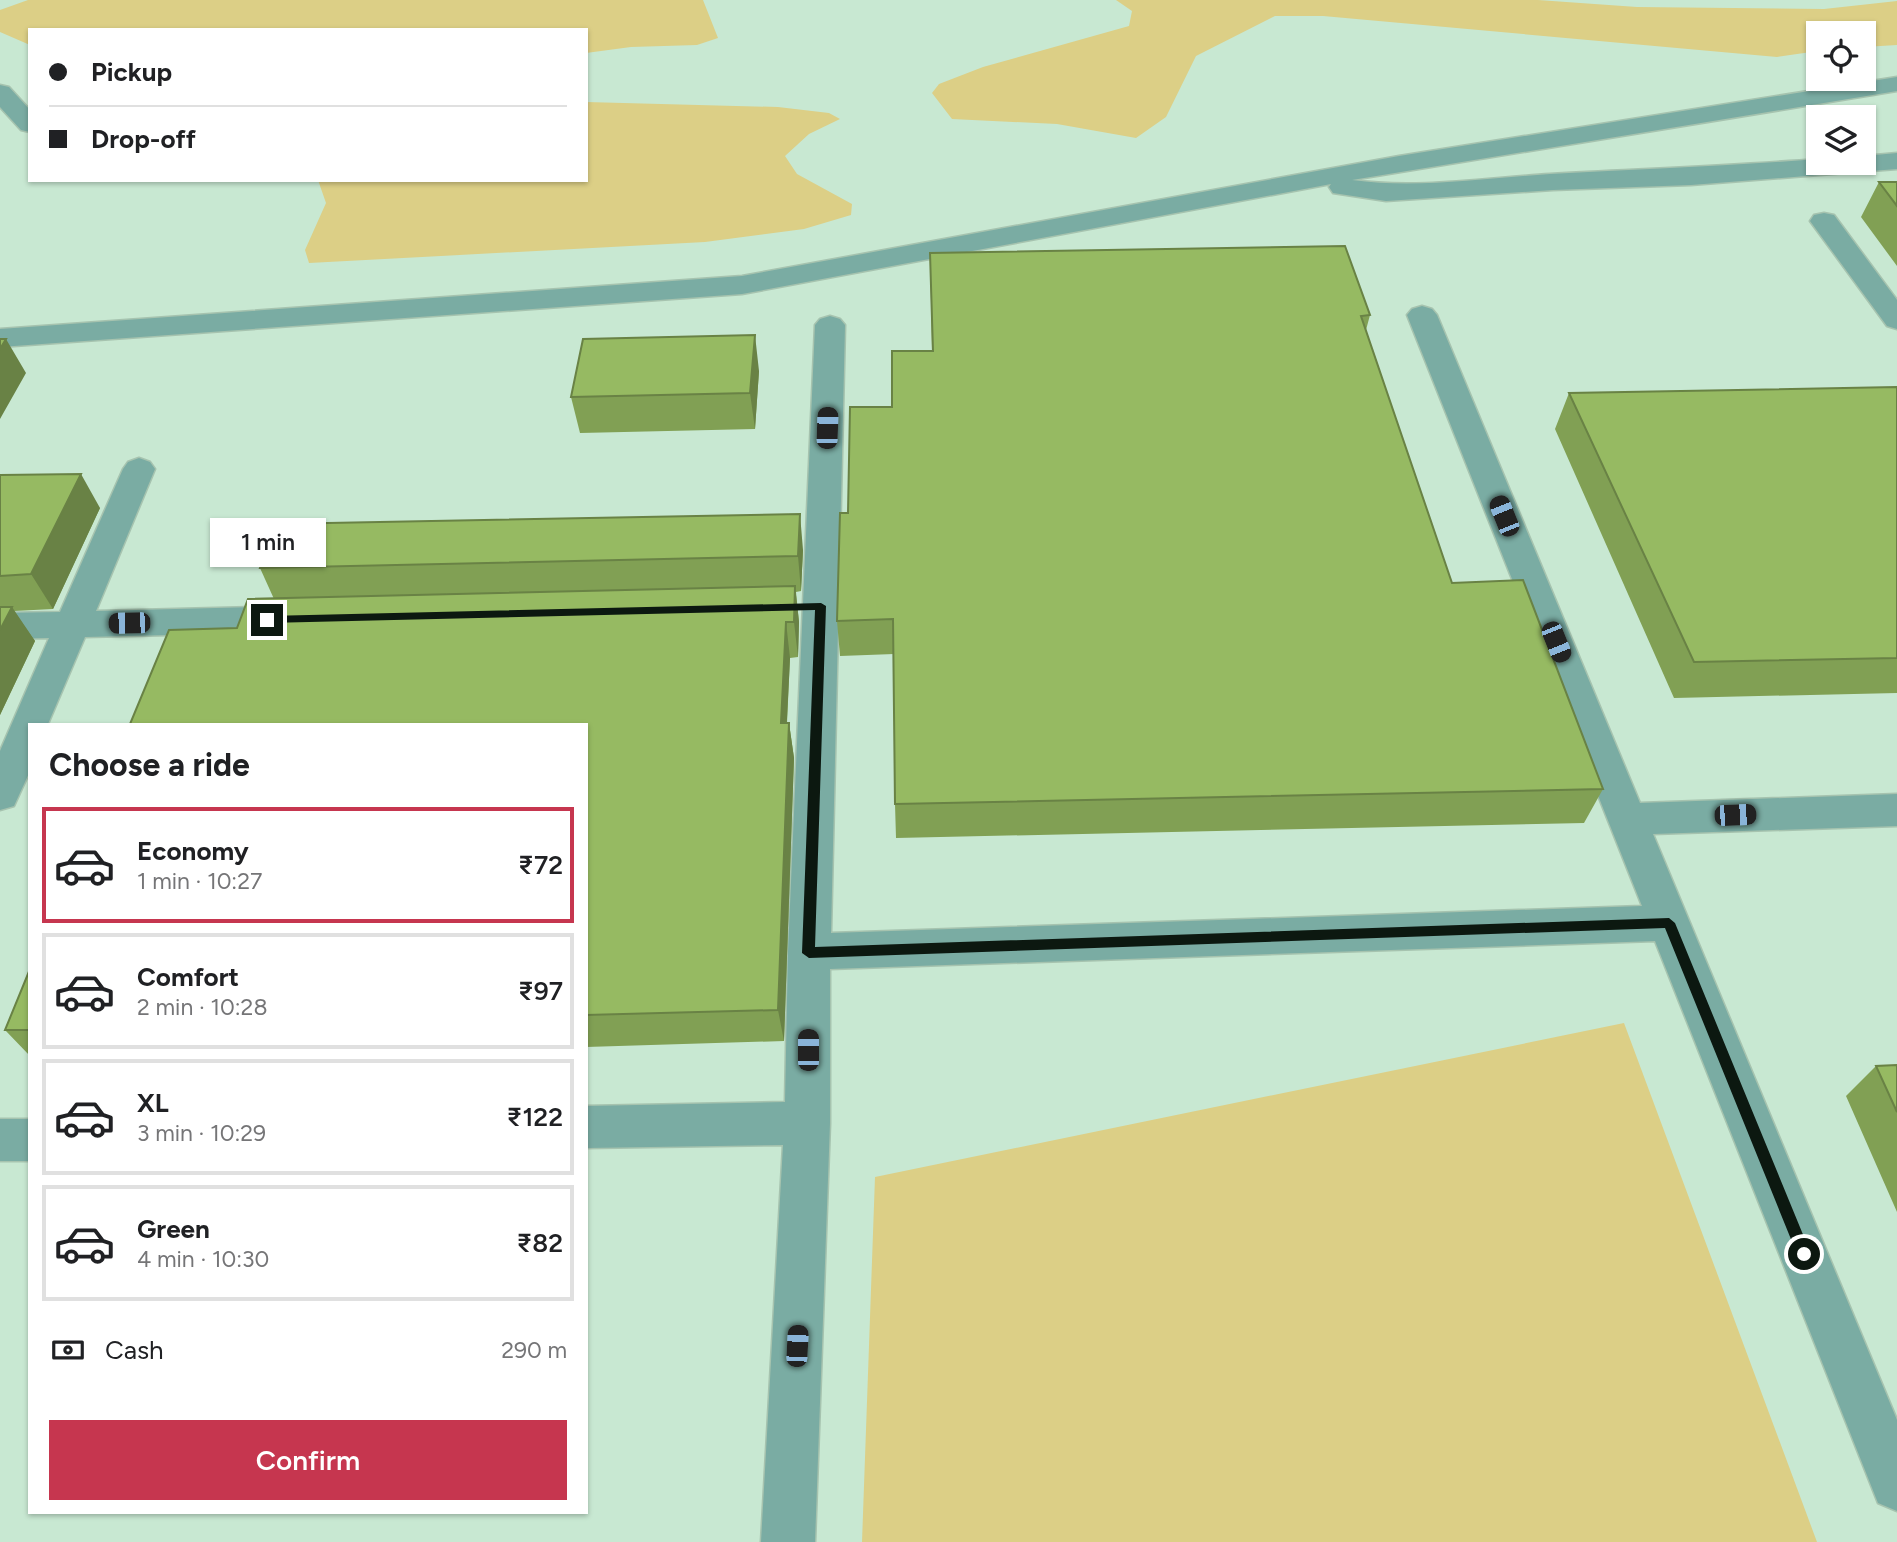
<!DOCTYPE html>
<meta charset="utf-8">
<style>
:root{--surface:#fff;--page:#f2f2f2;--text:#202124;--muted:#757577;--line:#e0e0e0;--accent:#c6364f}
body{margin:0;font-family:Figtree,sans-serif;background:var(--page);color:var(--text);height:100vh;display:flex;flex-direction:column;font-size:26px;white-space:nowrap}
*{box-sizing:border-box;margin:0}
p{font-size:23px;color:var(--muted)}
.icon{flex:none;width:38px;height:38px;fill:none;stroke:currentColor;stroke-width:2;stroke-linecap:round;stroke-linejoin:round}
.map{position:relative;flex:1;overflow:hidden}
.side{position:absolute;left:28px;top:723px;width:560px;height:791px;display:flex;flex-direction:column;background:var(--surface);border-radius:0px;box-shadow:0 2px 5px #0004}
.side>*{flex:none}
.top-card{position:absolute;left:28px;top:28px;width:560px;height:154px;border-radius:0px;box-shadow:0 2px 5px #0004;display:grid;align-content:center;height:154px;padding:0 21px;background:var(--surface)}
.tools{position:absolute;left:1806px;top:21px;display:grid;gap:14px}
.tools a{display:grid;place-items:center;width:70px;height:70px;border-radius:0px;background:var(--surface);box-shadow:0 2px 5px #0004;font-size:35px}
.end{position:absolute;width:32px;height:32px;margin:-16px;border:9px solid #0c1810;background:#fff;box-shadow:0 0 0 4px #fff}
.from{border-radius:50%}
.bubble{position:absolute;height:49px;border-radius:0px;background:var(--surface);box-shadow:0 2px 5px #0004;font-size:23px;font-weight:600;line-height:49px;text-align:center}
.car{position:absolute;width:21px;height:42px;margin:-21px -10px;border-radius:9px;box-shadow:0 0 5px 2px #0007;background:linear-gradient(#222 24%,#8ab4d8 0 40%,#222 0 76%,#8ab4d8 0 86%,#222 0)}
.top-card b{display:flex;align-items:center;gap:24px;height:66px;font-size:26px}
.top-card b+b{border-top:2px solid var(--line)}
.top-card i{width:18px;height:18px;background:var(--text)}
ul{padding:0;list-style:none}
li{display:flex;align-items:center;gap:21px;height:116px;margin:0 14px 10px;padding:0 7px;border:4px solid var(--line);border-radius:0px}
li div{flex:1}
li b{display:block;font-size:26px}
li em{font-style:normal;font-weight:600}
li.on{border-color:var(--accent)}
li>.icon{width:63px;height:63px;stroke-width:1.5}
h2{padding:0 21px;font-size:32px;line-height:84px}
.pay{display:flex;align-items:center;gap:18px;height:77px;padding:0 21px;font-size:26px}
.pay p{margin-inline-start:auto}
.action{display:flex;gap:14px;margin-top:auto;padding:14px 21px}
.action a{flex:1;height:80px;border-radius:0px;background:var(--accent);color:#fff;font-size:28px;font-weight:600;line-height:80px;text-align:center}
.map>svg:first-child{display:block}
</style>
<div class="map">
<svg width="1897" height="1542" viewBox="0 0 1897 1542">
<rect width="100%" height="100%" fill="#c8e8d2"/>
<path fill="#dccf86" d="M28 0H703L718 38 697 45 631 47 586 53V30H30V45L0 32V10Z
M1116 0H1538L1637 7 1824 9 1897 1V45L1864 47V33H1818V51L1777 57 1323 16H1275L1196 56 1166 117 1136 138 1057 124 952 119 932 93 939 84 983 67 1129 26 1132 11Z
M586 102 778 107 829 113 840 119 809 134 785 156 797 174 852 204 851 215 804 229 705 242 309 263 305 250 326 203 318 180H586Z
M1624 1023 1817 1542H862L875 1177Z"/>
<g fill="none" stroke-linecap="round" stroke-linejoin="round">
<g stroke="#a6c3af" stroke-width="3">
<path id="minor" d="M1897 77V91L1352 180C1417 189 1485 178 1550 174 1640 169 1729 166 1818 159V163H1864V156L1897 153V169L1691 185 1553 190 1386 201 1333 193 1329 187 1331 184 742 294 0 347V329L742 276 1399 156Z
M0 85 9 87 30 110V132L21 130 0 107Z
M1824 213 1834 215 1897 300V329L1887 326 1810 221 1814 215Z
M1422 306 1432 309 1437 315 1640 803 1897 794V826L1653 834 1897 1420V1511L1878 1503 1655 941 830 969V1123L815 1542H761L783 1145 586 1148V1106L785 1102 788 952 815 325 820 319 830 316 840 319 845 325 831 933 1642 906 1407 315 1412 309Z
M139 458 150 462 155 469 96 611 294 606 307 610 312 619 307 628 294 632 85 637 48 724H30V771L14 806 0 810V751L49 638 0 639V613L60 612 123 469 128 462Z
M0 1119H30V1161H0Z"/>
</g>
<use href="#minor" fill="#7aaca3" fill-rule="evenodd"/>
</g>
<path fill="#81a054" d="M1879 182H1897V266L1861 217Z
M930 253 1370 315 1366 330 1452 583 1603 789 1584 823 896 838 895 804 894 654 840 656 837 621 848 513 932 351Z
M759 371 755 429 580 433 571 397Z
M1897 387V693L1674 698 1555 429 1569 393Z
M0 475 100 508 53 609 14 611 35 641 0 715Z
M803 550 801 591 796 592 799 622 798 657 790 658 787 723H789L794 758 784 1041 586 1047V724L237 628 274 599 260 568Z
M30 969V1056L5 1030Z
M1897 1065V1212L1846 1096 1876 1066Z"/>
<path fill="#698245" d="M755 335 759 371 755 429 750 393Z
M6 339 26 373 0 419V349Z
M81 474 100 508 53 609 31 574Z
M800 514 803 550 801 591 798 556Z
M795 586 799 622 798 657 794 622Z
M12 607 35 641 0 715V630Z
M786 622 790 658 785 758 781 723Z
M789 723 794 758 784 1041 778 1010Z"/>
<path fill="#96ba62" stroke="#698245" stroke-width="2" d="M1879 182H1897V206Z
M1345 246 1370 315 1361 316 1452 583 1523 580 1603 789 895 804 893 619 837 621 840 513H848L850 407H892V351H933L930 253Z
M755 335 750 393 571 397 583 339Z
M0 339H6L0 349Z
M1897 387V658L1694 662 1569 393Z
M81 474 31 574 0 576V475Z
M800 514 798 556 260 568 276 524Z
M795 586 794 622H786L781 723H789L778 1010 586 1015V724H130L169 630 237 628 248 599Z
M0 607H12L0 630Z
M30 969V1030H5Z
M1897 1065V1112L1876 1066Z"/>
<path fill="#0c1810" d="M821 603 826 606 815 947 1669 918 1675 923 1811 1254 1809 1259H1799L1665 928 809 958 802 953 815 610 267 623 262 620 267 616Z"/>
</svg>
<div class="tools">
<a><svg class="icon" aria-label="locate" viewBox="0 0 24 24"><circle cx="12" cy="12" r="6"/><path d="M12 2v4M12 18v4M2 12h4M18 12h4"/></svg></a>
<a><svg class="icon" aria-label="layers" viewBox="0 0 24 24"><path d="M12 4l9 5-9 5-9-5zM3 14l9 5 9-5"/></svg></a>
</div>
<i class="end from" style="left:1804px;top:1254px"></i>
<i class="end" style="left:267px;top:620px"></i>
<div class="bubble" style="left:210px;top:518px;width:116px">1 min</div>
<i class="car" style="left:827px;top:428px;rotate:2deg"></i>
<i class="car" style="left:1504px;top:516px;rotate:338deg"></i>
<i class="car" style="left:129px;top:623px;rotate:269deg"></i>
<i class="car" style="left:1556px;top:642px;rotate:158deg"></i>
<i class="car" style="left:1735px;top:815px;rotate:88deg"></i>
<i class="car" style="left:808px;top:1050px;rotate:0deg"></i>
<i class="car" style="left:797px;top:1346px;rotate:3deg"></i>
<div class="top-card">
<b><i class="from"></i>Pickup</b>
<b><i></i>Drop-off</b>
</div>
<section class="side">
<h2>Choose a ride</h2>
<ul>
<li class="on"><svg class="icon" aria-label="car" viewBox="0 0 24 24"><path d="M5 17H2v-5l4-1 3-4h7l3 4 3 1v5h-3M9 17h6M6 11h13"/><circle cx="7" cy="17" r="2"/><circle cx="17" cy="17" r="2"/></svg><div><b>Economy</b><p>1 min · 10:27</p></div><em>₹72</em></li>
<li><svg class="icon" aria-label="car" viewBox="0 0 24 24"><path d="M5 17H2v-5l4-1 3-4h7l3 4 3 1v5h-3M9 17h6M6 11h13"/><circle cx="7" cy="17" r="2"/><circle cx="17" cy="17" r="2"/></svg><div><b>Comfort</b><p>2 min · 10:28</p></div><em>₹97</em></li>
<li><svg class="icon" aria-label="car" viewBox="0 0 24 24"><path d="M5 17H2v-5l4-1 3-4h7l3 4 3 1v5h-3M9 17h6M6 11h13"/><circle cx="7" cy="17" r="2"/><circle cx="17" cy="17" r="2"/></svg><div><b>XL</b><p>3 min · 10:29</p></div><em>₹122</em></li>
<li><svg class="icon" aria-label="car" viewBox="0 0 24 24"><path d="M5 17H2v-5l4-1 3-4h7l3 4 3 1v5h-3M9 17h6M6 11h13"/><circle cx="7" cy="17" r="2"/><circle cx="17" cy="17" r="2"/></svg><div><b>Green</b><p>4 min · 10:30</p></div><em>₹82</em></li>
</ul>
<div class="pay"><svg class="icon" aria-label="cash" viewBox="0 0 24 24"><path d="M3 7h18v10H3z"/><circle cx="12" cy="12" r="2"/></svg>Cash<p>290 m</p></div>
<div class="action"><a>Confirm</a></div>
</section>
</div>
